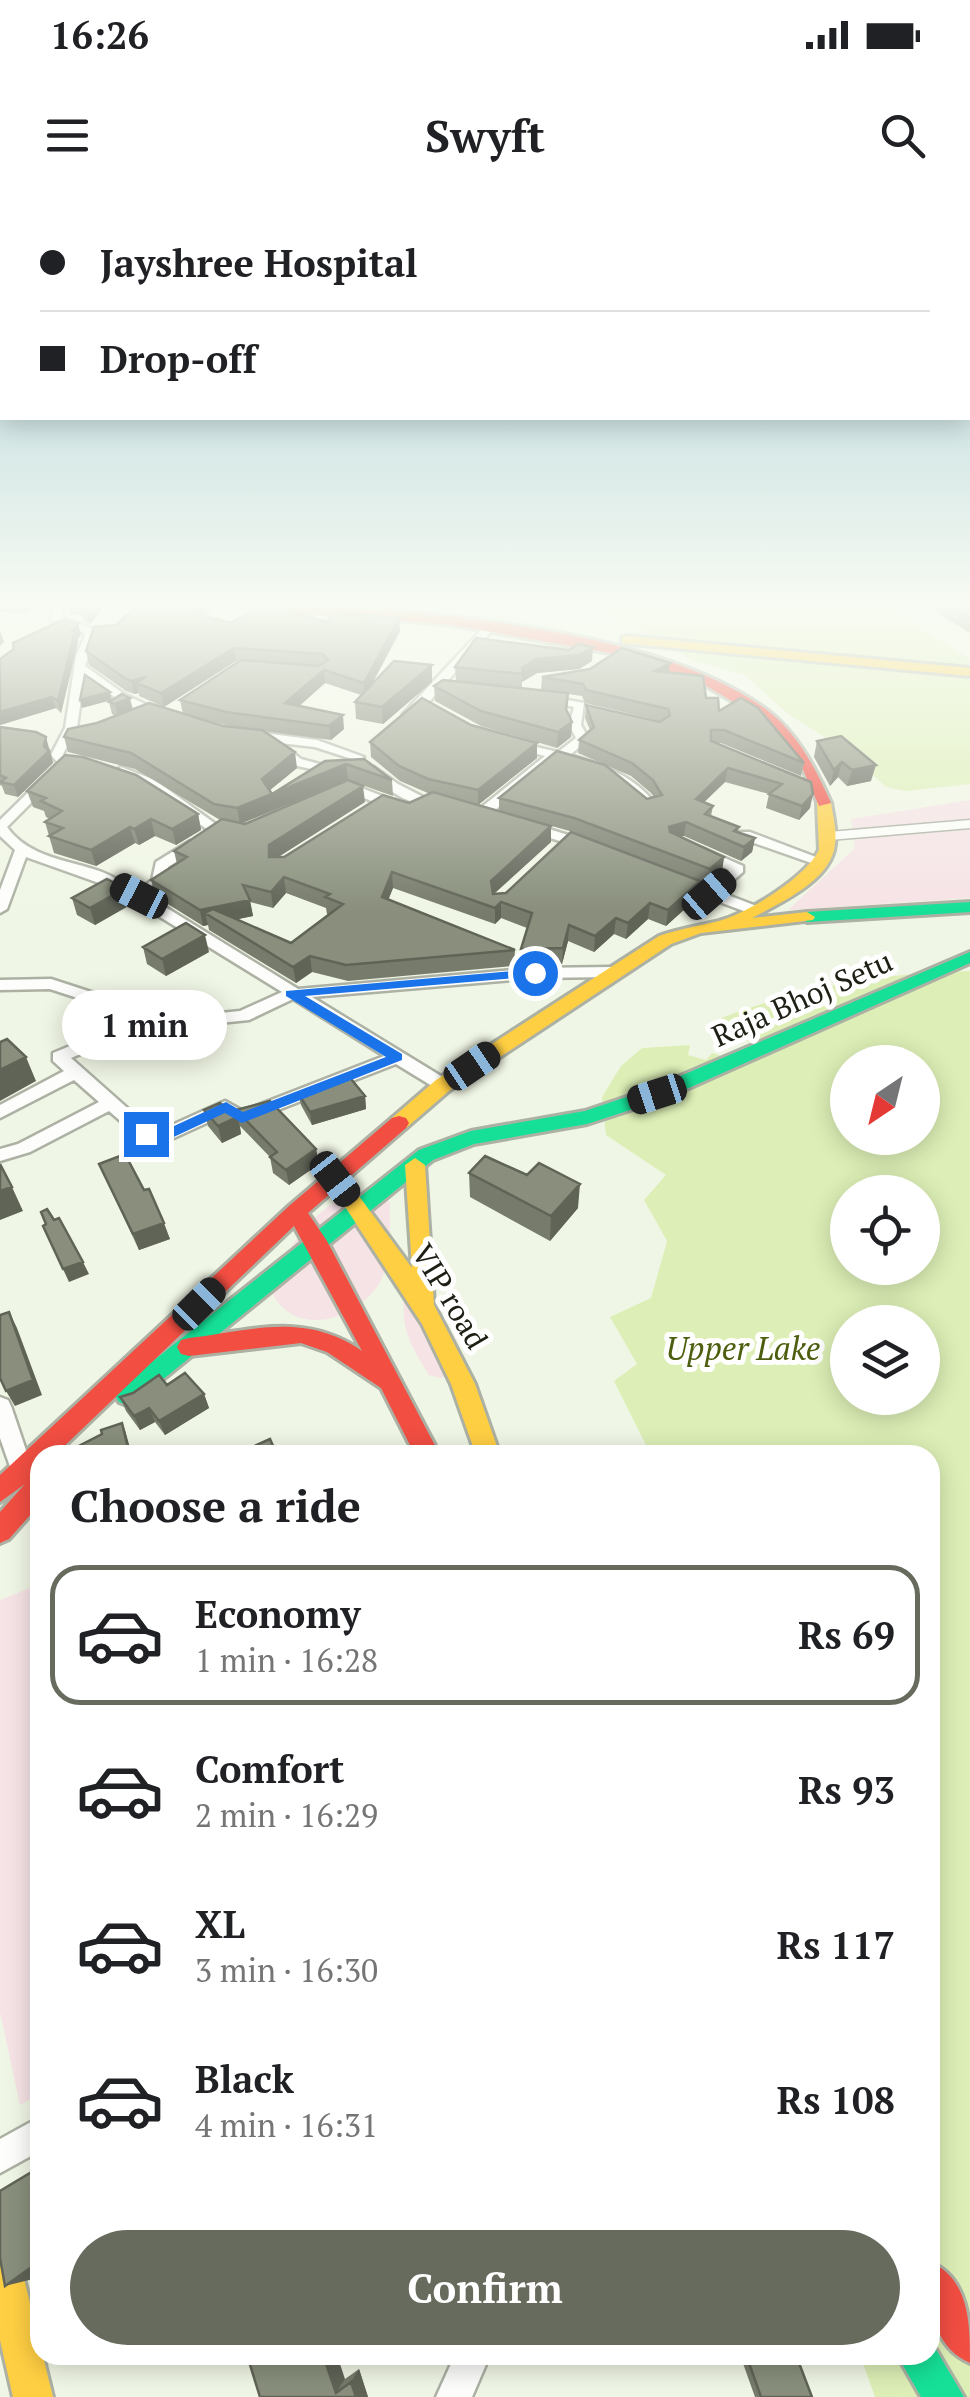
<!DOCTYPE html>
<meta charset="utf-8">
<style>
:root{--surface:#fff;--page:#f2f2f2;--text:#202124;--muted:#757577;--line:#e0e0e0;--accent:#666b5d}
body{margin:0;font-family:"PT Serif",serif;background:var(--page);color:var(--text);height:100vh;display:flex;flex-direction:column;font-size:38px;white-space:nowrap}
*{box-sizing:border-box;margin:0}
p{font-size:32px;color:var(--muted)}
.icon{flex:none;width:55px;height:55px;fill:none;stroke:currentColor;stroke-width:2;stroke-linecap:round;stroke-linejoin:round}
.map{position:relative;flex:1;overflow:hidden}
.drawer{position:absolute;left:30px;top:1245px;width:910px;height:920px;display:flex;flex-direction:column;background:var(--surface);border-radius:30px;box-shadow:0 5px 25px #0003}
.drawer>*{flex:none}
.guide{position:absolute;left:0px;top:0px;width:970px;height:220px;box-shadow:0 5px 25px #0003;display:grid;align-content:center;height:220px;padding:0 40px;background:var(--surface)}
.needle{width:65px;rotate:215deg}
.buttons{position:absolute;left:830px;top:845px;display:grid;gap:20px}
.buttons a{display:grid;place-items:center;width:110px;height:110px;border-radius:50%;background:var(--surface);box-shadow:0 5px 25px #0003;font-size:50px}
.end{position:absolute;width:45px;height:45px;margin:-22px;border:12px solid #1a73e8;background:#fff;box-shadow:0 0 0 5px #fff}
.from{border-radius:50%}
.bubble{position:absolute;height:70px;border-radius:35px;background:var(--surface);box-shadow:0 5px 25px #0003;font-size:32px;font-weight:600;line-height:70px;text-align:center}
.car{position:absolute;width:30px;height:60px;margin:-30px -15px;border-radius:12px;box-shadow:0 0 8px 2px #0007;background:linear-gradient(#222 24%,#8ab4d8 0 40%,#222 0 76%,#8ab4d8 0 86%,#222 0)}
.guide b{display:flex;align-items:center;gap:35px;height:95px;font-size:38px}
.guide b+b{border-top:2px solid var(--line)}
.guide i{width:25px;height:25px;background:var(--text)}
ul{padding:0;list-style:none}
li{display:flex;align-items:center;gap:30px;height:140px;margin:0 20px 15px;padding:0 20px;border:5px solid transparent;border-radius:30px}
li div{flex:1}
li b{display:block;font-size:38px}
li em{font-style:normal;font-weight:600}
li.on{border-color:var(--accent)}
li>.icon{width:90px;height:90px;stroke-width:1.5}
h2{padding:0 40px;font-size:45px;line-height:120px}
.action{display:flex;gap:20px;margin-top:auto;padding:20px 40px}
.action a{flex:1;height:115px;border-radius:60px;background:var(--accent);color:#fff;font-size:40px;font-weight:600;line-height:115px;text-align:center}
.status{display:flex;justify-content:space-between;align-items:center;height:70px;padding:0 50px;background:var(--surface);direction:ltr}
.status svg{height:28px;fill:currentColor}
header{display:flex;justify-content:space-between;align-items:center;height:130px;padding:0 40px;background:var(--surface);font-size:45px;font-weight:600}
.map>svg:first-child{display:block}
</style>
<div class="status"><b>16:26</b><svg viewBox="0 0 49 12"><path d="M0 12V9h3v3zM5 12V6h3v6zM10 12V3h3v9zM15 12V0h3v12zM26 1h20v11H26zM47 4h2v5h-2z"/></svg></div>
<header><svg class="icon" aria-label="menu" viewBox="0 0 24 24"><path d="M4 6h16M4 12h16M4 18h16"/></svg>Swyft<svg class="icon" aria-label="search" viewBox="0 0 24 24"><circle cx="10" cy="10" r="6"/><path d="M15 15l6 6"/></svg></header>
<div class="map">
<svg width="970" height="2197" viewBox="0 0 970 2197">
<rect width="100%" height="100%" fill="#f0f6e5"/>
<path fill="#f6e3e6" d="M970 600V698L788 710 855 648 851 619Z
M381 994 390 1003C390 1024 391 1053 384 1073 368 1117 297 1142 273 1094 278 1059 308 1015 341 999 352 994 369 995 381 994Z
M404 1096 447 1176 441 1178 429 1175C411 1146 401 1130 404 1096Z
M40 1384V1894L20 1905 0 1812V1400Z"/>
<path fill="#ddefb6" fill-rule="evenodd" d="M581 404H881L970 459V584L906 591 886 587 849 553 787 513 745 475 691 460 623 418Z
M970 771V2197H875L860 2155H930V1255H651L614 1181 637 1164 610 1117 651 1098 667 1041 644 1000 666 975 606 935 602 897 621 866 642 848 690 845 688 855 706 860 712 853 740 862 756 847 716 820C798 788 882 773 970 771ZM848 862H922V938H848ZM848 992H922V1068H848ZM848 1122H922V1198H848Z"/>
<g fill="none" stroke-linecap="round" stroke-linejoin="round">
<g stroke="#acb1a4" stroke-width="11">
<path id="lane" d="M829 636 970 624"/>
</g>
<g stroke="#acb1a4" stroke-width="5">
<path id="street" d="M54 404H64L61 417 91 428 95 436 85 466 124 494 172 517C153 526 101 488 84 476L77 528 63 554 71 563 7 627C29 658 69 660 102 672 114 677 126 684 138 691L152 680 156 662 190 641H200V647L168 667 166 682 149 697 298 789 535 768 612 767 620 772 612 777 535 778 312 797 449 881V889H437L396 864 247 922H235L224 915 163 943 140 938 109 911 30 952 0 961V949L18 944 99 902 74 880 0 918V905L64 871 53 861V853L104 832 151 822 50 789 0 790V780L51 779 171 818 240 811 282 792 113 688 26 657 7 709 0 713V690L15 650 0 636V620L58 563 51 555 65 528 76 456 85 436 83 432 51 420ZM293 799 384 856 243 911 225 901 161 930 151 929 71 858 114 840 170 828 249 820Z
M486 425 495 427 423 509 411 520H403V514Z
M540 495 584 503 581 525 589 539 570 555C604 565 635 576 657 606L655 609H645C626 581 588 563 555 560L488 616H478V610L545 556 510 547V541L558 552 576 538 569 525 574 507 536 500 534 498Z
M248 531 317 540 364 557 358 561 315 547 280 543 301 559 349 572 343 576 293 565 274 549 272 546 277 542 244 538V532Z
M121 567 155 580 224 630 212 633 147 586 117 574 115 571Z
M374 567 398 584 431 601C413 611 381 585 368 571Z
M349 583 405 605 407 608 395 611 350 592 334 596V590Z
M526 622 594 643 596 646 589 650 521 629 519 626Z
M740 632H750L829 662 817 665 740 638Z
M702 648 743 666V672L720 692 759 707V713H749L671 684V678L676 677 708 688 729 670 697 655V649Z
M0 1197 8 1200 11 1206 33 1271 30 1278 22 1281 14 1278 0 1238Z
M40 1917V1951L0 1973V1939Z
M455 2155H490L472 2197H436Z"/>
</g>
<g stroke="#acb1a4" stroke-width="6">
<path id="fast" d="M970 702V712L807 722 799 717 807 712Z
M970 752V763L664 899 587 924 474 944 433 960 135 1202 127 1205 119 1202 115 1195 119 1188 419 950 471 931 585 911 650 889Z
M931 2141 964 2197H921L897 2155H930Z"/>
</g>
<g stroke="#acb1a4" stroke-width="6">
<path id="slow" d="M626 436 970 468V476L622 443V437Z
M824 599 831 603C833 616 837 631 835 644 832 680 780 703 752 718L807 712 815 717 813 720 701 733 671 744 450 890 406 928H392L389 923 392 918 436 880 659 736C679 729 699 726 719 721 748 713 806 677 819 650L817 603Z
M415 958 425 965 434 1105 475 1184 500 1255H476L451 1184 422 1124 336 993 339 988H353L412 1068 405 965Z
M0 2039 13 2045 19 2058 53 2197H13L0 2140Z"/>
</g>
<g stroke="#acb1a4" stroke-width="6">
<path id="jam" d="M218 404C368 404 645 420 767 510 797 533 816 569 831 603L819 606 800 563 759 517 698 481 622 455 452 425Z
M399 916 406 918 409 923 406 928 308 1013 327 1041 440 1255H415L381 1188 327 1152 301 1143 189 1156 181 1154 177 1147 181 1140 189 1138C254 1130 305 1112 362 1151L294 1026 55 1255H40V1269L33 1276 40 1274V1304L9 1339 0 1343V1312L25 1284 0 1302V1275L289 1006 392 918Z
M930 2062C970 2079 970 2125 970 2163 929 2145 930 2100 930 2062Z"/>
</g>
<use href="#lane" stroke="#fdfefb" stroke-width="8"/>
<use href="#street" fill="#fdfefb" fill-rule="evenodd"/>
<use href="#fast" fill="#16e098" fill-rule="evenodd"/>
<use href="#slow" fill="#ffcf43" fill-rule="evenodd"/>
<use href="#jam" fill="#f24e42" fill-rule="evenodd"/>
</g>
<path fill="#767b6b" fill-rule="evenodd" d="M0 404H35L28 413 0 412Z
M68 404H128L125 408 105 406 90 424 84 421 82 415 70 414Z
M139 404H214L205 416 230 423 399 418 400 431 372 484 432 482 383 524 356 519 355 502 361 495 325 483 299 506 344 529 331 540 263 531 297 568 270 590 272 594 325 561 364 559 392 580 393 596 348 580 242 623 365 602 278 657H284L430 594 400 581 371 557 370 542 471 525 537 558 478 605 499 611V598L647 599 654 597 651 593 631 576 578 553 579 540 590 530 585 518 586 505 661 521 585 503 582 496 568 494 567 510 572 522 571 537 557 548 481 526 435 501 434 486 456 481 455 467 592 461 579 469 537 473 522 482V488L541 490 542 477 670 463 669 473 706 498 719 511 804 563 801 576 721 543H716L811 582 810 608 799 620 766 608 769 594 725 582 704 602 713 606 711 616 739 627 738 632 755 638 752 652 741 661 684 636H680L724 657 722 671 707 683 573 632 513 615 551 626V642L494 694 698 697 666 726 648 719 626 739 614 734 594 752 568 741 562 764 521 766V749L527 728 501 718 495 724 393 688 388 700 515 750 514 766 348 781 312 772 296 783 209 730 208 725 203 726 155 696 151 680 177 664 174 651 220 620 135 569 68 552 64 537 116 516 112 514 109 502 133 509 183 514 180 500 239 461H236L164 507 139 496V493L134 494 126 491 89 465 86 451ZM184 514 229 526H223ZM286 693 326 708 327 714 329 715 291 743 237 719 253 716 250 702 273 708Z
M922 404H944L970 419V433Z
M955 404H970V414Z
M78 424 81 435 78 439V442L61 513 56 508 0 525Z
M0 527 50 549 53 563 18 597 5 594 2 586 0 585Z
M817 541 871 581 847 586 838 577 830 586 814 557Z
M27 591 198 614 201 630 176 645 155 636 139 645 135 643 96 666 54 653 45 622 50 619 46 617 44 611 33 607Z
M125 688 130 705 95 725 77 715 72 698Z
M143 747 209 752 166 776 147 764Z
M298 893 365 896 366 909 312 925 301 905Z
M204 910 237 917 236 910 316 949 319 964 289 985 273 973 270 957 240 926 241 934 222 943 208 926Z
M99 964 144 990 170 1039 139 1050Z
M469 973 527 975 578 1008 550 1041 470 997Z
M167 1185 204 1194 209 1208 165 1235 155 1222 140 1230 126 1211 120 1197Z
M740 2155H796L812 2197H755Z
M359 2169 368 2197H260L345 2179Z"/>
<path fill="#606457" d="M25 404H35L28 413Z
M95 404H105V406L90 424 87 413Z
M202 404H214L197 426 195 413Z
M399 418 400 431 365 497 364 483Z
M78 424 81 435 78 439V442L61 513 58 501 72 431Z
M0 431 4 442 0 446Z
M593 447 592 461 579 469 537 473 522 482V468L537 459Z
M234 448 236 461 164 507 161 493Z
M670 463 668 475 655 471Z
M432 465V482L383 524 382 507Z
M324 470 325 483 287 517 285 503Z
M146 477 136 483 139 493 134 494 131 481Z
M110 492 112 500 82 508 80 500Z
M52 497 56 508 0 525V512Z
M130 498 133 510 118 516 115 504Z
M343 515 344 529 331 540 329 526Z
M572 522 571 537 557 548 558 532Z
M46 537 53 563 18 597 14 585 44 546Z
M537 543V558L478 605V590Z
M295 552 297 568 264 595 262 579Z
M842 562 838 577 830 586 834 570Z
M346 564 348 580 240 624 237 608Z
M876 565 871 581 847 586 852 570Z
M728 568 725 582 694 612 696 599Z
M363 586 365 602 272 661 269 657V645Z
M813 594 810 608 799 620 802 606Z
M198 614 201 630 176 645 172 629Z
M151 619 155 636 139 645 134 629Z
M686 622 684 636 667 640 669 627Z
M551 626V642L490 697 491 681Z
M130 627 135 643 96 666 91 650Z
M755 638 752 652 741 661 744 647Z
M724 657 722 671 707 683 710 669Z
M392 672 393 688 383 713 382 697Z
M284 677 286 693 273 708 271 692Z
M700 681 698 697 666 726 668 710Z
M125 688 130 705 95 725 90 708Z
M250 700 253 716 220 723 205 713 208 725 203 726 200 710Z
M501 702V718L495 724V708Z
M650 703 648 719 626 739 628 723Z
M616 718 614 734 594 752 595 736Z
M569 725 568 741 562 764 563 748Z
M205 735 209 752 166 776 162 759Z
M310 756 312 772 296 783 293 767Z
M26 857 36 881 0 901V870Z
M365 896 366 909 312 925 310 912Z
M238 917 241 934 222 943 218 926Z
M316 949 319 964 289 985 286 970Z
M580 984 578 1008 550 1041 551 1016Z
M12 987 23 1011 0 1020V991Z
M164 1023 170 1039 139 1050 133 1034Z
M83 1062 89 1074 69 1082 63 1069Z
M9 1112 17 1128 42 1195 15 1206 6 1191Z
M204 1194 209 1208 165 1235 159 1221Z
M149 1208 155 1222 140 1230 134 1216Z
M122 1223 125 1230 132 1255H125L123 1250Z
M40 2061V2074L33 2079 5 2086Z
M323 2155H337L345 2179 336 2193Z
M359 2169 368 2197H356L351 2182Z"/>
<path fill="#898f7c" stroke="#606457" stroke-width="2.5" d="M85 404H95L87 413 81 411 94 405Z
M139 404H202L195 413 230 423 266 404 327 422 334 413 399 418 364 483 324 470 285 503 343 515 329 526 226 512 180 500 241 460 318 466 328 460 323 454 234 448 161 493 136 483 146 477 131 481 123 477 86 451 94 427 116 425Z
M944 404H952L970 416V419Z
M64 419 78 424 72 431 75 430 58 501 52 497 0 512V459L14 449 13 443Z
M476 438 569 450 578 444 593 447 580 455 537 459 522 468 523 474 455 467Z
M622 448 670 463 655 471 703 476 706 498H718L719 511 741 498 758 508 804 563 724 530H711V541L811 582 813 594 802 606 769 594 782 584 728 568 696 599 713 606 705 614 739 627 734 631 755 638 744 647 686 622 669 627 670 632 724 657 710 669 574 618 499 598 557 551 605 565 647 599 662 595 653 580 632 563 579 540 594 527 586 505 660 522 670 515 668 509 586 490 583 484 542 477 590 469Z
M394 461 432 465 382 507 355 502Z
M85 475 110 492 80 500Z
M443 480 568 493 566 509 572 522 558 532 481 511 434 486Z
M122 494 130 498 115 504 109 502Z
M422 498 471 525 537 543 478 590 428 579 399 566 370 542Z
M149 503 223 526 262 530 295 552 262 579 272 594 325 561 364 559 392 580 346 564 237 608 214 604 131 553 64 537 68 529 97 523Z
M0 527 36 532 46 537 44 546 49 551 14 585 0 582 6 578 0 575Z
M841 536 876 565 852 570 842 562 834 570 817 541Z
M65 555 83 557 136 575 198 614 172 629 151 619 134 629 130 627 91 650 49 636 63 628 45 622 62 611 41 601 46 598 27 591Z
M348 580 363 586 269 645V657H284L383 595 409 603 433 592 551 626 491 681 493 694 506 693 571 632 700 681 668 710 650 703 628 723 616 718 595 736 569 725 563 748 521 749 532 713 501 702 495 708 392 672 382 697 515 750 346 765 310 756 293 767 205 713 213 709 291 743 343 704 325 697 330 694 284 677 271 692 243 685 250 700 200 710 151 680 187 657 174 651 222 619 245 624Z
M107 679 125 688 90 708 72 698Z
M186 723 205 735 162 759 143 747Z
M7 839 26 857 0 870V842Z
M347 874 365 896 310 912 298 893Z
M270 901 316 949 286 970 270 957 277 952 236 910Z
M220 903 238 917 218 926 204 910Z
M125 954 144 990 149 989 164 1023 133 1034 99 964Z
M485 956 527 975 539 963 580 984 551 1016 469 973Z
M0 964 12 987 0 991Z
M47 1009 54 1020 59 1018 83 1062 63 1069 43 1026 46 1024 41 1012Z
M9 1112 33 1180 6 1191 0 1178V1115Z
M185 1173 204 1194 159 1221 149 1208 134 1216 120 1197 133 1193 159 1175 167 1185Z
M122 1223 128 1248 123 1250 125 1255H71L69 1251 102 1234 101 1230Z
M270 1239 277 1255H253L250 1248Z
M40 1967V2061L5 2086 0 2058V1991Z
M247 2155H323L336 2193 351 2182 356 2197H260Z
M758 2155H796L812 2197H761L748 2160Z"/>
<linearGradient id="sky" x2="0" y2="1"><stop stop-color="#a3ccd4"/><stop offset="0.57" stop-color="#f8fbf3"/><stop offset="1" stop-color="#f8fbf3" stop-opacity="0"/></linearGradient>
<rect width="970" height="712" fill="url(#sky)"/>
<path fill="#1a73e8" d="M535 769 541 773 539 776 305 796 402 854V860L242 923 225 913 163 942 139 934 146 929 161 932 226 902 243 912 386 857 286 796V791Z"/>
<g text-anchor="middle" dominant-baseline="central" stroke-width="10" stroke-linejoin="round" paint-order="stroke">
<g font-size="30" fill="#1c2014" stroke="#fff">
<text transform="translate(802 798) rotate(-24)">Raja Bhoj Setu</text>
<text transform="translate(450 1096) rotate(59)">VIP road</text>
</g>
<g font-size="32" font-style="italic" fill="#4d5f0f" stroke="#fff">
<text x="743" y="1148">Upper Lake</text>
</g>
</g>
</svg>
<div class="buttons">
<a><svg class="needle" viewBox="-14 -14 28 28"><path d="M0-13l5 13h-10z" fill="#e53935"/><path d="M0 13l5-13h-10z" fill="#757577"/></svg></a>
<a><svg class="icon" aria-label="locate" viewBox="0 0 24 24"><circle cx="12" cy="12" r="6"/><path d="M12 2v4M12 18v4M2 12h4M18 12h4"/></svg></a>
<a><svg class="icon" aria-label="layers" viewBox="0 0 24 24"><path d="M12 4l9 5-9 5-9-5zM3 14l9 5 9-5"/></svg></a>
</div>
<i class="end from" style="left:535px;top:773px"></i>
<i class="end" style="left:146px;top:934px"></i>
<div class="bubble" style="left:62px;top:790px;width:165px">1 min</div>
<i class="car" style="left:709px;top:694px;rotate:49deg"></i>
<i class="car" style="left:139px;top:696px;rotate:297deg"></i>
<i class="car" style="left:472px;top:866px;rotate:56deg"></i>
<i class="car" style="left:657px;top:894px;rotate:252deg"></i>
<i class="car" style="left:335px;top:979px;rotate:142deg"></i>
<i class="car" style="left:199px;top:1104px;rotate:45deg"></i>
<div class="guide">
<b><i class="from"></i>Jayshree Hospital</b>
<b><i></i>Drop-off</b>
</div>
<section class="drawer">
<h2>Choose a ride</h2>
<ul>
<li class="on"><svg class="icon" aria-label="car" viewBox="0 0 24 24"><path d="M5 17H2v-5l4-1 3-4h7l3 4 3 1v5h-3M9 17h6M6 11h13"/><circle cx="7" cy="17" r="2"/><circle cx="17" cy="17" r="2"/></svg><div><b>Economy</b><p>1 min · 16:28</p></div><em>Rs 69</em></li>
<li><svg class="icon" aria-label="car" viewBox="0 0 24 24"><path d="M5 17H2v-5l4-1 3-4h7l3 4 3 1v5h-3M9 17h6M6 11h13"/><circle cx="7" cy="17" r="2"/><circle cx="17" cy="17" r="2"/></svg><div><b>Comfort</b><p>2 min · 16:29</p></div><em>Rs 93</em></li>
<li><svg class="icon" aria-label="car" viewBox="0 0 24 24"><path d="M5 17H2v-5l4-1 3-4h7l3 4 3 1v5h-3M9 17h6M6 11h13"/><circle cx="7" cy="17" r="2"/><circle cx="17" cy="17" r="2"/></svg><div><b>XL</b><p>3 min · 16:30</p></div><em>Rs 117</em></li>
<li><svg class="icon" aria-label="car" viewBox="0 0 24 24"><path d="M5 17H2v-5l4-1 3-4h7l3 4 3 1v5h-3M9 17h6M6 11h13"/><circle cx="7" cy="17" r="2"/><circle cx="17" cy="17" r="2"/></svg><div><b>Black</b><p>4 min · 16:31</p></div><em>Rs 108</em></li>
</ul>
<div class="action"><a>Confirm</a></div>
</section>
</div>
